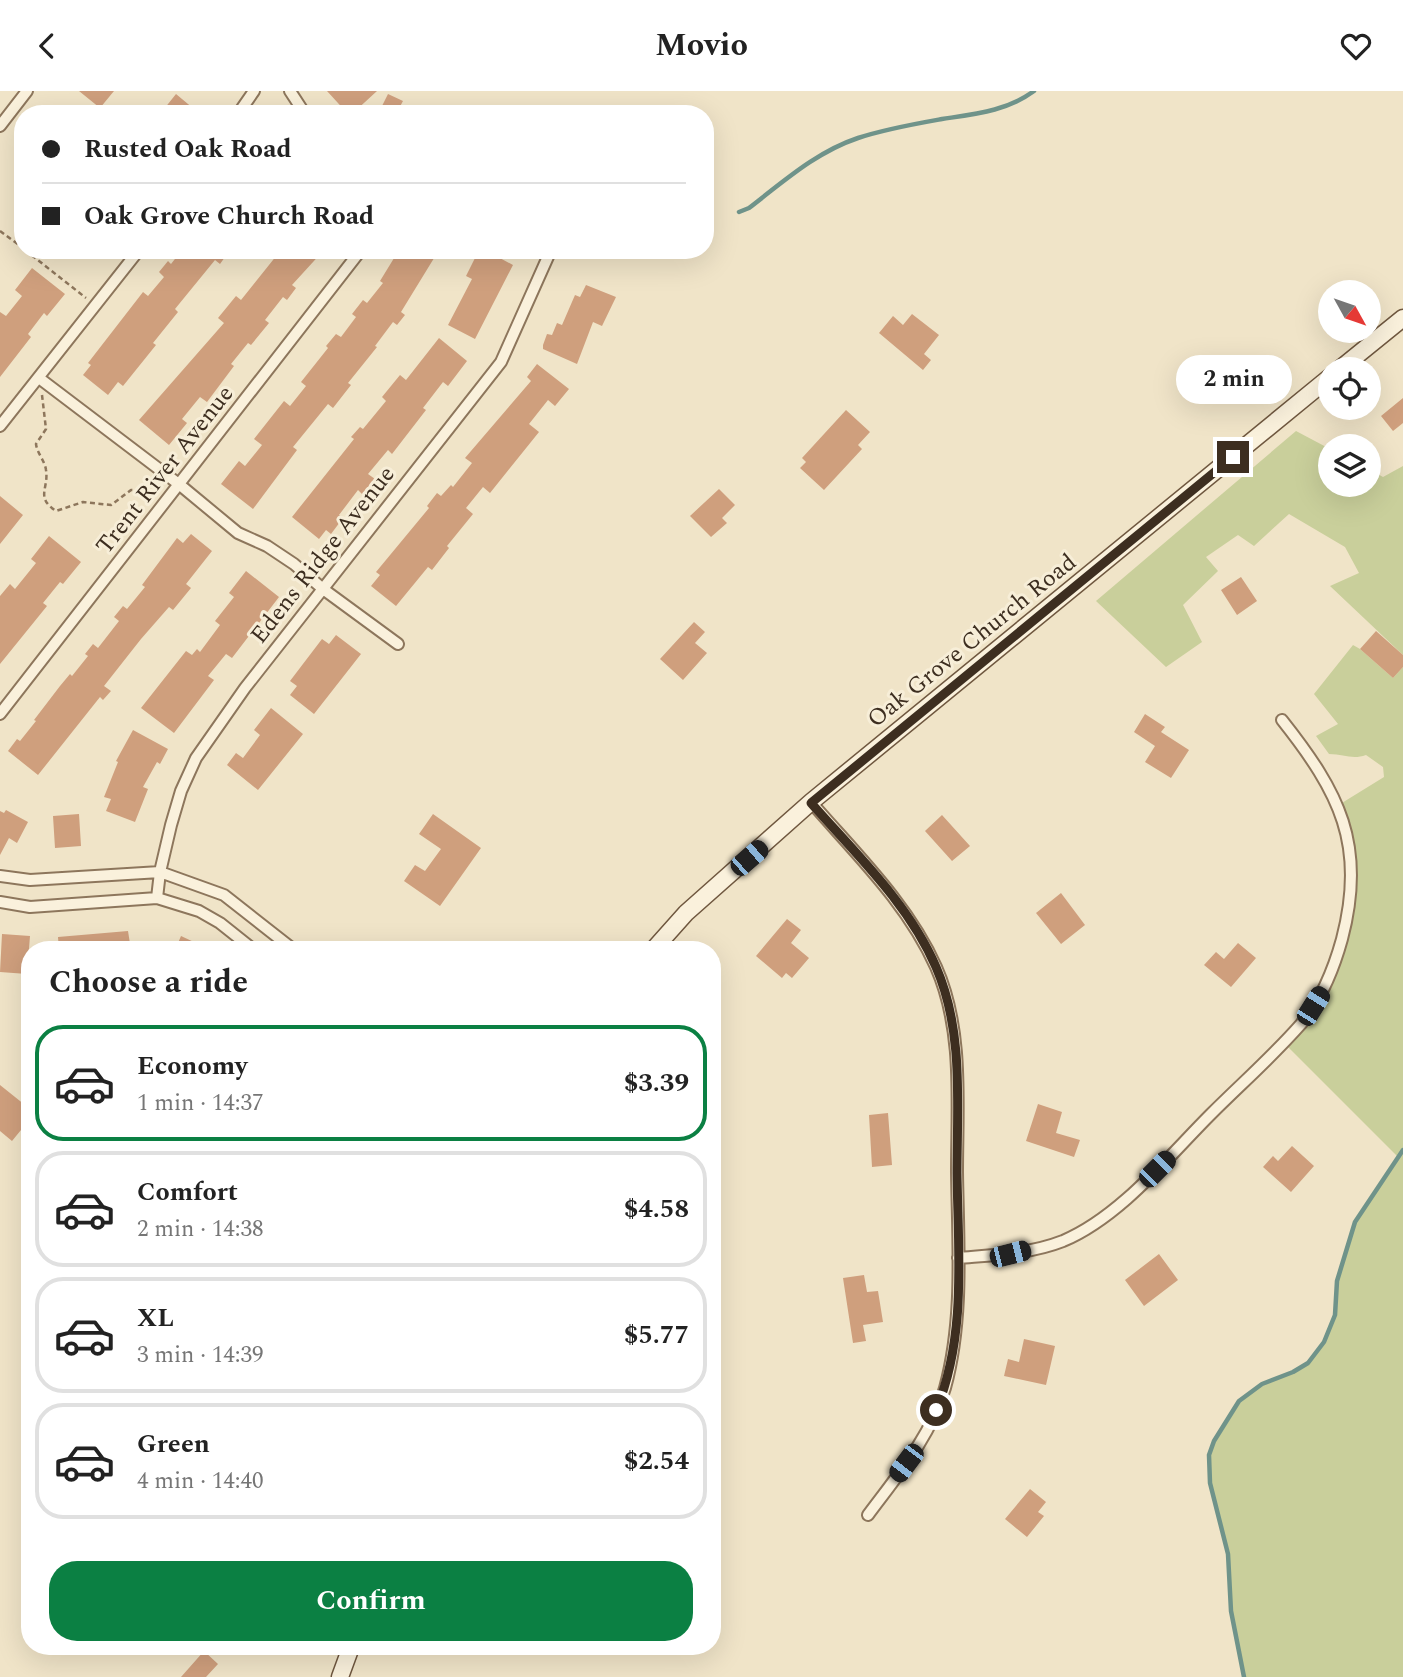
<!DOCTYPE html>
<meta charset="utf-8">
<style>
:root{--surface:#fff;--page:#f6f6f6;--text:#222;--muted:#767676;--line:#e0e0e0;--accent:#0b8043}
body{margin:0;font-family:Spectral,serif;background:var(--page);color:var(--text);height:100vh;display:flex;flex-direction:column;font-size:26px;white-space:nowrap}
*{box-sizing:border-box;margin:0}
p{font-size:23px;color:var(--muted)}
.icon{flex:none;width:38px;height:38px;fill:none;stroke:currentColor;stroke-width:2;stroke-linecap:round;stroke-linejoin:round}
.map{position:relative;flex:1;overflow:hidden}
.sheet{position:absolute;left:21px;top:850px;width:700px;height:714px;display:flex;flex-direction:column;background:var(--surface);border-radius:28px;box-shadow:0 7px 28px #0002}
.sheet>*{flex:none}
.guide{position:absolute;left:14px;top:14px;width:700px;height:154px;border-radius:28px;box-shadow:0 7px 28px #0002;display:grid;align-content:center;height:154px;padding:0 28px;background:var(--surface)}
.needle{width:46px;rotate:130deg}
.buttons{position:absolute;left:1318px;top:189px;display:grid;gap:14px}
.buttons a{display:grid;place-items:center;width:63px;height:63px;border-radius:50%;background:var(--surface);box-shadow:0 7px 28px #0002;font-size:35px}
.end{position:absolute;width:32px;height:32px;margin:-16px;border:9px solid #3d2e20;background:#fff;box-shadow:0 0 0 4px #fff}
.from{border-radius:50%}
.bubble{position:absolute;height:49px;border-radius:24px;background:var(--surface);box-shadow:0 7px 28px #0002;font-size:23px;font-weight:700;line-height:49px;text-align:center}
.car{position:absolute;width:21px;height:42px;margin:-21px -10px;border-radius:9px;box-shadow:0 0 5px 2px #0007;background:linear-gradient(#222 24%,#8ab4d8 0 40%,#222 0 76%,#8ab4d8 0 86%,#222 0)}
.guide b{display:flex;align-items:center;gap:24px;height:66px;font-size:26px}
.guide b+b{border-top:2px solid var(--line)}
.guide i{width:18px;height:18px;background:var(--text)}
ul{padding:0;list-style:none}
li{display:flex;align-items:center;gap:21px;height:116px;margin:0 14px 10px;padding:0 14px;border:4px solid var(--line);border-radius:28px}
li div{flex:1}
li b{display:block;font-size:26px}
li em{font-style:normal;font-weight:700}
li.on{border-color:var(--accent)}
li>.icon{width:63px;height:63px;stroke-width:1.5}
h2{padding:0 28px;font-size:32px;line-height:84px}
.button{display:flex;gap:14px;margin-top:auto;padding:14px 28px}
.button a{flex:1;height:80px;border-radius:28px;background:var(--accent);color:#fff;font-size:28px;font-weight:700;line-height:80px;text-align:center}
header{display:flex;justify-content:space-between;align-items:center;height:91px;padding:0 28px;background:var(--surface);font-size:32px;font-weight:700}
.map>svg:first-child{display:block}
</style>
<header><svg class="icon" aria-label="back" viewBox="0 0 24 24"><path d="M15 5l-7 7 7 7"/></svg>Movio<svg class="icon" aria-label="heart" viewBox="0 0 24 24"><path d="M12 20l-8-8c-3-5 5-10 8-4 3-6 11-1 8 4z"/></svg></header>
<div class="map">
<svg width="1403" height="1586" viewBox="0 0 1403 1586">
<rect width="100%" height="100%" fill="#f0e4c8"/>
<path fill="#c9cf9b" d="M1296 340 1330 358V394H1368L1369 378 1383 386 1403 375V564L1330 495 1359 482 1345 456 1289 423 1254 455 1238 444 1206 466 1218 480 1183 514 1202 551 1166 576 1096 510Z
M1353 554 1360 558 1393 587 1403 576V1586H1244L1231 1521 1228 1463 1210 1392 1209 1364 1214 1350 1239 1310 1262 1293 1293 1281 1308 1272 1324 1251 1335 1224 1337 1190 1355 1131 1398 1066 1283 951 1323 898 1352 800 1337 715 1384 686 1383 676 1366 664C1352 669 1344 663 1329 663L1316 645 1338 633 1314 603Z"/>
<g fill="none" stroke-linecap="round" stroke-linejoin="round">
<path stroke="#6f938a" stroke-width="4.5" d="M739 121 749 117C783 91 816 61 858 47 885 38 914 33 942 28 975 23 1007 20 1034 0
M1244 1586 1231 1520 1228 1463 1210 1392 1209 1364 1214 1350 1239 1310 1262 1293 1293 1281 1308 1272 1324 1251 1335 1224 1337 1190 1355 1131 1403 1059"/>
</g>
<path fill="#cf9f7d" d="M79 0H114L100 17Z
M327 0H377L352 23H348Z
M176 3 200 23H160Z
M388 3 403 10 396 23H378Z
M182 159H230L220 173 215 169 175 218 178 221 153 252 156 254 123 295 118 291 108 304 83 284 91 274 88 272 143 201 148 205 164 186 159 181 168 170 171 173Z
M281 159H324L292 194 296 197 287 209 283 206 265 229 269 232 251 254 248 252 231 273 234 275 207 311 200 306 182 328 187 332 169 354 139 329 224 232 218 227 236 205 241 209Z
M399 159H439L401 221 405 224 397 234 393 231 375 255 377 256 348 292 351 294 333 317 328 313 293 356 297 359 253 418 221 393 239 370 245 375 262 354 254 348 284 310 290 315 306 295 301 291 328 257 326 255 336 243 341 246 356 226 352 223 363 209 367 212 383 192 380 190Z
M479 159H485L513 174 475 248 448 234 472 188 466 185Z
M32 177 65 203 47 225 44 222 28 243 31 246 0 286V221L6 225 22 205 15 199Z
M586 194 616 206 602 235 593 231 577 273 543 258V254L547 243 552 244 557 232 562 234 575 204 580 206Z
M912 223 939 244 924 263 931 269 923 279 879 242 893 225 903 234Z
M439 247 467 270 448 295 443 291 423 317 426 319 392 363 388 359 368 383 375 388 362 403 358 399 339 424 343 427 331 443 326 439 319 448 292 426 354 348 351 346 360 336 363 338 386 310 382 306 400 284 406 289Z
M1213 268 1230 282 1209 307 1182 284 1190 274 1201 283Z
M537 273 569 298 555 315 548 309 529 333 539 341 490 402 483 396 466 417 473 423 447 455 449 457 432 479 428 476 396 515 371 495 380 484 376 481 429 417 427 415 437 402 441 405 451 394 453 396 472 372 465 367 531 290 527 286Z
M1403 307V332L1393 340 1381 325Z
M846 319 870 341 858 354 862 358 824 399 800 377 806 371 802 367Z
M719 398 735 414 722 427 727 432 711 446 690 425Z
M0 405 23 424 0 453Z
M191 443 212 460 186 493 191 497 173 519 169 516 141 548 104 595 111 600 103 609 100 606 38 684 8 660 17 648 20 650 36 630 34 629 60 595 70 583 72 585 88 565 85 563 93 553 98 557 119 530 114 526 123 515 127 518 145 496 142 494 177 447 183 452Z
M49 445 81 471 63 493 60 491 43 512 47 515 0 573V505L10 493 15 498 36 472 31 468Z
M246 480 279 506 232 567 226 563 208 585 214 589 174 642 141 617 186 560 192 564 197 558 200 561 220 534 215 530 234 506 229 502Z
M1241 486 1257 510 1237 524 1221 499Z
M694 531 705 541 695 552 707 562 683 589 660 568Z
M1376 540 1403 564V576L1393 587 1360 558Z
M336 544 361 563 314 623 290 604 297 595 290 590 322 548 329 553Z
M271 617 303 643 258 699 227 674 236 662 243 667 260 644 254 639Z
M1145 623 1165 636 1161 641 1189 659 1171 687 1145 671 1155 655 1134 641Z
M133 639 168 658 160 673 157 671 143 696 148 698 135 731 106 720 111 708 104 706 118 671 116 670Z
M6 719 28 731 17 752 9 747 0 764V720L4 722Z
M79 723 81 755 55 757 53 725Z
M433 723 481 757 440 815 404 790 415 774 425 780 441 758 419 743Z
M942 724 970 755 952 770 925 740Z
M1061 802 1085 834 1061 853 1036 822Z
M787 828 801 839 791 852 809 867 792 887 786 882 782 887 756 865Z
M128 840 131 859H59L58 846Z
M2 843 30 845 27 883 0 881Z
M181 845 211 859H175Z
M1238 852 1256 867 1231 896 1204 874 1216 861 1224 868Z
M0 994 30 1018V1028L12 1050 0 1040Z
M1038 1013 1062 1021 1056 1042 1080 1049 1074 1066 1026 1050Z
M888 1022 892 1074 872 1076 869 1024Z
M1292 1055 1314 1075 1291 1101 1263 1076 1273 1065 1278 1070Z
M1159 1163 1178 1189 1144 1215 1125 1189Z
M864 1184 867 1201 878 1200 883 1231 863 1234 866 1250 853 1252 843 1187Z
M1024 1248 1055 1255 1046 1294 1004 1285 1008 1268 1019 1271Z
M1030 1398 1046 1411 1038 1421 1044 1425 1027 1446 1005 1428Z
M204 1560 218 1573 206 1586H181Z"/>
<g fill="none" stroke-linecap="round" stroke-linejoin="round">
<g stroke="#8d765c" stroke-width="14">
<path id="street" d="M290 0 305 23
M238 23 254 0
M0 35 27 0
M39 287 180 394 238 442 267 455 294 473 323 498 398 553
M0 335 139 159
M0 623 361 159
M811 711C856 763 908 813 936 876 964 939 957 1014 957 1081 958 1152 964 1228 945 1297 931 1345 897 1385 868 1424
M0 785 30 789 160 781 224 804 294 859
M157 807 160 781 171 734 181 700 196 667 245 597 501 271 551 159
M0 811 30 816 157 807 199 820 220 832 254 859
M958 1167C993 1164 1030 1163 1063 1150 1120 1126 1168 1066 1211 1023 1241 993 1273 965 1301 933 1321 909 1334 877 1342 848 1367 754 1339 701 1282 629"/>
</g>
<g stroke="#6f573f" stroke-width="19">
<path id="secondary" d="M1340 278 1403 227
M653 859 686 822 811 711 1330 286
M340 1586 351 1556"/>
</g>
<path stroke="#8d765c" stroke-width="2.5" stroke-dasharray="5 3.5" stroke-linecap="butt" d="M0 140 23 157
M25 159 86 207
M42 304 46 338 36 353C37 362 45 370 46 379 49 398 35 406 56 420L83 411 111 414 131 399 157 401"/>
<use href="#street" stroke="#faf1dc" stroke-width="10"/>
<use href="#secondary" stroke="#faf1dc" stroke-width="16"/>
</g>
<g fill="none" stroke-linecap="round" stroke-linejoin="round">
<path stroke="#3d2e20" stroke-width="9" d="M936 1319C967 1246 958 1159 957 1082 957 1014 964 940 936 876 909 813 856 763 811 712L1233 366"/>
</g>
<g text-anchor="middle" dominant-baseline="central" stroke-width="6" stroke-linejoin="round" paint-order="stroke">
<g font-size="24" fill="#3d2e20" stroke="#f7eed8">
<text transform="translate(165 379) rotate(-52)">Trent River Avenue</text>
<text transform="translate(323 464) rotate(-52)">Edens Ridge Avenue</text>
<text transform="translate(972 550) rotate(-39)">Oak Grove Church Road</text>
</g>
</g>
</svg>
<div class="buttons">
<a><svg class="needle" viewBox="-14 -14 28 28"><path d="M0-13l5 13h-10z" fill="#e53935"/><path d="M0 13l5-13h-10z" fill="#767676"/></svg></a>
<a><svg class="icon" aria-label="locate" viewBox="0 0 24 24"><circle cx="12" cy="12" r="6"/><path d="M12 2v4M12 18v4M2 12h4M18 12h4"/></svg></a>
<a><svg class="icon" aria-label="layers" viewBox="0 0 24 24"><path d="M12 4l9 5-9 5-9-5zM3 14l9 5 9-5"/></svg></a>
</div>
<i class="end from" style="left:936px;top:1319px"></i>
<i class="end" style="left:1233px;top:366px"></i>
<div class="bubble" style="left:1176px;top:264px;width:116px">2 min</div>
<i class="car" style="left:749px;top:767px;rotate:49deg"></i>
<i class="car" style="left:1313px;top:915px;rotate:32deg"></i>
<i class="car" style="left:1157px;top:1078px;rotate:45deg"></i>
<i class="car" style="left:1010px;top:1163px;rotate:76deg"></i>
<i class="car" style="left:906px;top:1372px;rotate:217deg"></i>
<div class="guide">
<b><i class="from"></i>Rusted Oak Road</b>
<b><i></i>Oak Grove Church Road</b>
</div>
<section class="sheet">
<h2>Choose a ride</h2>
<ul>
<li class="on"><svg class="icon" aria-label="car" viewBox="0 0 24 24"><path d="M5 17H2v-5l4-1 3-4h7l3 4 3 1v5h-3M9 17h6M6 11h13"/><circle cx="7" cy="17" r="2"/><circle cx="17" cy="17" r="2"/></svg><div><b>Economy</b><p>1 min · 14:37</p></div><em>$3.39</em></li>
<li><svg class="icon" aria-label="car" viewBox="0 0 24 24"><path d="M5 17H2v-5l4-1 3-4h7l3 4 3 1v5h-3M9 17h6M6 11h13"/><circle cx="7" cy="17" r="2"/><circle cx="17" cy="17" r="2"/></svg><div><b>Comfort</b><p>2 min · 14:38</p></div><em>$4.58</em></li>
<li><svg class="icon" aria-label="car" viewBox="0 0 24 24"><path d="M5 17H2v-5l4-1 3-4h7l3 4 3 1v5h-3M9 17h6M6 11h13"/><circle cx="7" cy="17" r="2"/><circle cx="17" cy="17" r="2"/></svg><div><b>XL</b><p>3 min · 14:39</p></div><em>$5.77</em></li>
<li><svg class="icon" aria-label="car" viewBox="0 0 24 24"><path d="M5 17H2v-5l4-1 3-4h7l3 4 3 1v5h-3M9 17h6M6 11h13"/><circle cx="7" cy="17" r="2"/><circle cx="17" cy="17" r="2"/></svg><div><b>Green</b><p>4 min · 14:40</p></div><em>$2.54</em></li>
</ul>
<div class="button"><a>Confirm</a></div>
</section>
</div>
